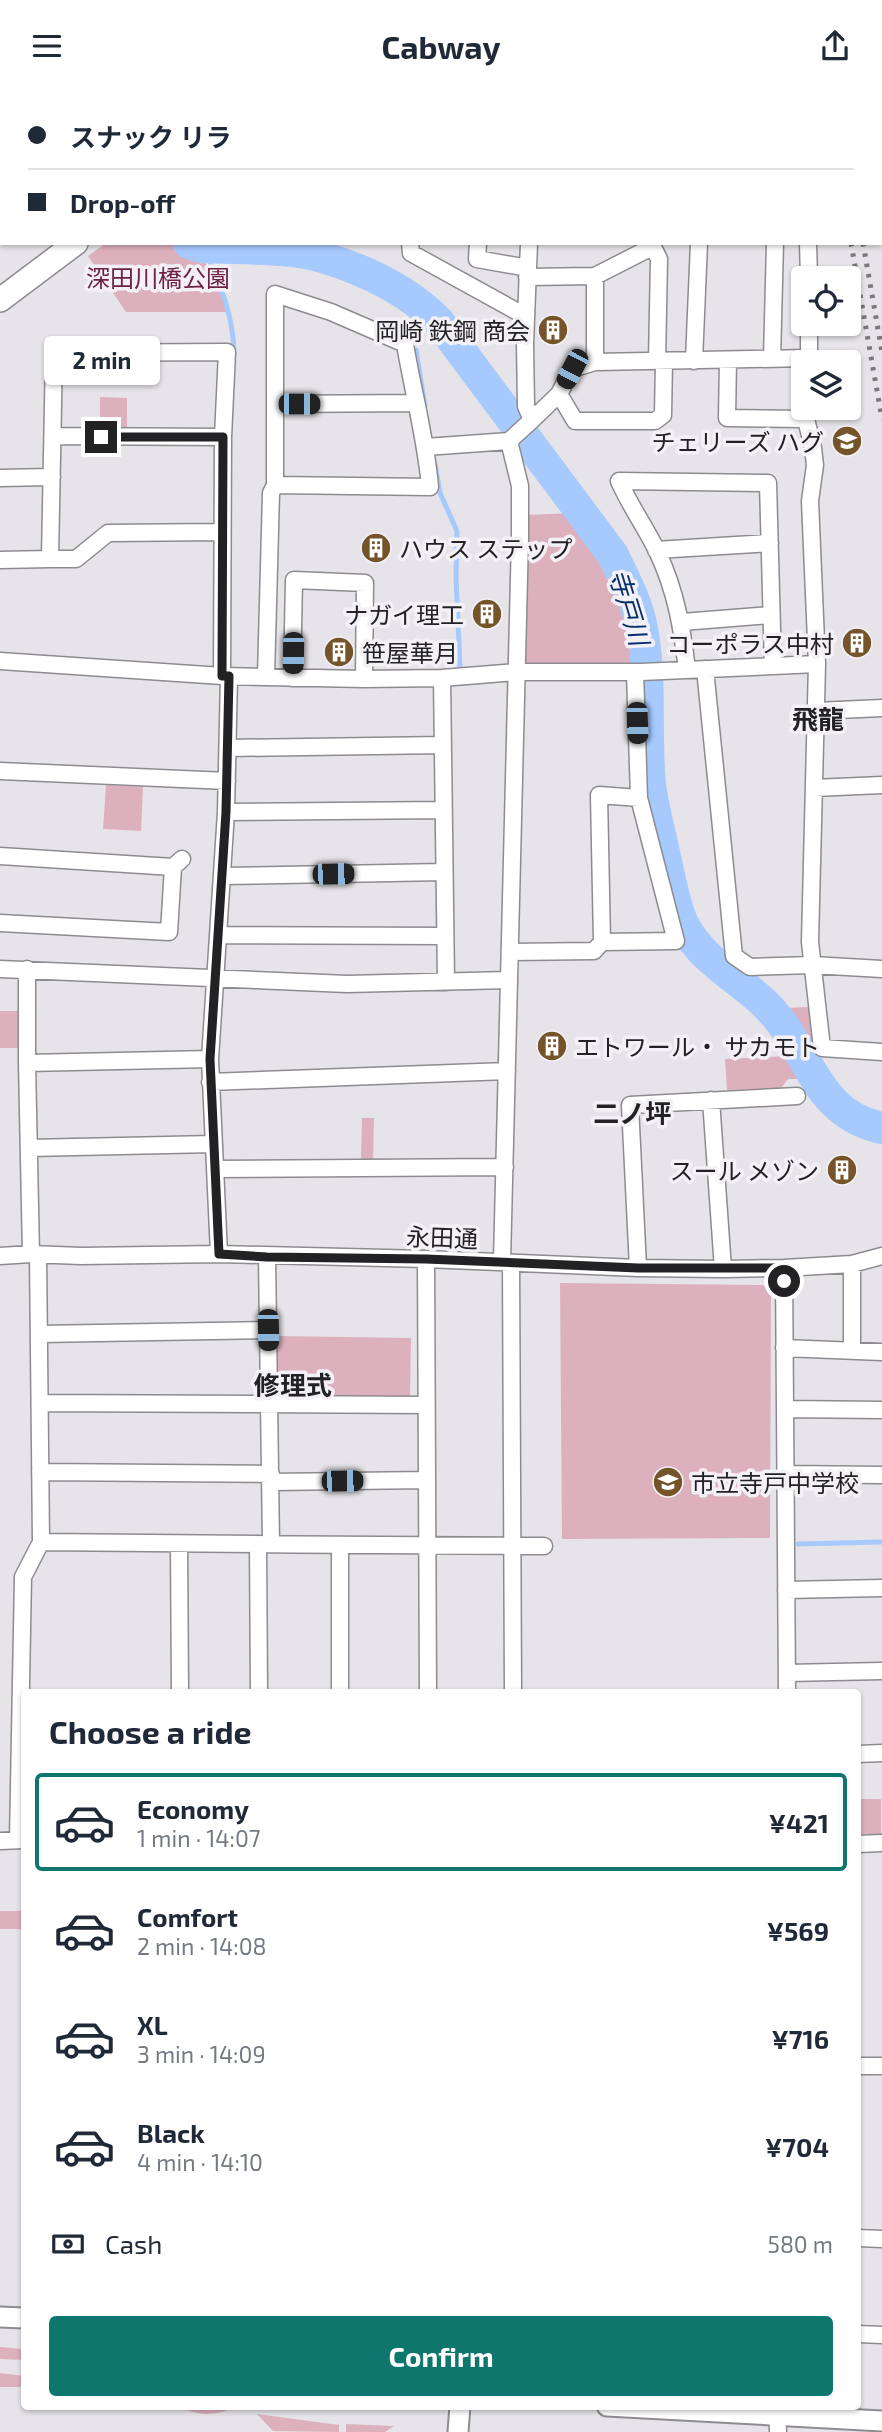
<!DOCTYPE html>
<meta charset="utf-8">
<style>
:root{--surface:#fff;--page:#f2f2f3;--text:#1f2937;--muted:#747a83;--line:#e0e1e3;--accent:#0f766e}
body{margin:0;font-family:"Exo 2","Noto Sans JP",sans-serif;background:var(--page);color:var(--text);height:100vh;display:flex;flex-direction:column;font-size:26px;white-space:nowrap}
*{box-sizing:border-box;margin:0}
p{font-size:23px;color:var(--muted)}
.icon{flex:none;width:38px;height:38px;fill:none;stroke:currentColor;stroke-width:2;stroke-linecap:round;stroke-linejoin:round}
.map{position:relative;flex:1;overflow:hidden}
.panel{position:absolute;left:21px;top:1598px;width:840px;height:721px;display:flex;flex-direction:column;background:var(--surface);border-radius:7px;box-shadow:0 2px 5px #0004}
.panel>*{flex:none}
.top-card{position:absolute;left:0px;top:0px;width:882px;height:154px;box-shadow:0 2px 5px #0004;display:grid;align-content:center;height:154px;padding:0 28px;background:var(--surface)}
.controls{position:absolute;left:791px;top:175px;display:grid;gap:14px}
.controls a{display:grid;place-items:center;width:70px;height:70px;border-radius:7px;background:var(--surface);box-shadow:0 2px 5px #0004;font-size:35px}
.end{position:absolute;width:32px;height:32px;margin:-16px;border:9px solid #222123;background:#fff;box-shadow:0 0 0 4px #fff}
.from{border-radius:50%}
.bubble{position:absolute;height:49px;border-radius:7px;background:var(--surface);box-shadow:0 2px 5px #0004;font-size:23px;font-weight:700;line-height:49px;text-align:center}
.car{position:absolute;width:21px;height:42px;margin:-21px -10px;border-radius:9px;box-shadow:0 0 5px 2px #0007;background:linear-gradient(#222 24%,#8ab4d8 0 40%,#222 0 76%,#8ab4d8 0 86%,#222 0)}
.top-card b{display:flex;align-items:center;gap:24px;height:66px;font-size:26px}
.top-card b+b{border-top:2px solid var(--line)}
.top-card i{width:18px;height:18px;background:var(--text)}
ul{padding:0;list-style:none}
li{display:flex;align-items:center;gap:21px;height:98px;margin:0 14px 10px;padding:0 14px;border:4px solid transparent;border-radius:7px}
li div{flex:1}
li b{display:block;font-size:26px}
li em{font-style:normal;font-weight:700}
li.active{border-color:var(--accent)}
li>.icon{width:63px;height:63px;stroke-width:1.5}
h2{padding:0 28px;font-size:32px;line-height:84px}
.pay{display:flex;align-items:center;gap:18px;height:77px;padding:0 28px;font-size:26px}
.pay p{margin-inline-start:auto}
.button{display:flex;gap:14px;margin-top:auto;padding:14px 28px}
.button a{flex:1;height:80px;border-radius:7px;background:var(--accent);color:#fff;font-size:28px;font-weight:700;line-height:80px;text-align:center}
header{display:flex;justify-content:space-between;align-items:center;height:91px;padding:0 28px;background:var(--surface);font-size:32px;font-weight:700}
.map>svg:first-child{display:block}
</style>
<header><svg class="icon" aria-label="menu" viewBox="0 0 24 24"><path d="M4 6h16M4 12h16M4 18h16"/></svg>Cabway<svg class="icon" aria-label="share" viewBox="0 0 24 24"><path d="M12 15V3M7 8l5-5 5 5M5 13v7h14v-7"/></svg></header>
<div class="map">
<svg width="882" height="2341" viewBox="0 0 882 2341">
<rect width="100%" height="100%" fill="#e6e4e8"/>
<path fill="#ddb0be" d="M106 152H172L200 167 211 178 222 204 226 221H126L88 165Z
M100 306 127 307V340L100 339Z
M575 422 616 484 633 536 638 574H529L523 569 526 424Z
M106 694 143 696 141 740 103 738Z
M809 916 817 956H805L785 917Z
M0 920H18V957H0Z
M793 965 804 988H788L781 997 727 999 725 968Z
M362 1027H374L373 1069H361Z
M560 1192 763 1194 771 1200 770 1447 562 1448Z
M277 1245 411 1247 410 1305H285L278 1299Z
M858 1708H881V1743H858Z
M0 1820H24V1838H0Z
M0 2256 24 2258V2269L0 2268Z
M0 2282 24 2285V2296H0Z
M177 2315H233L235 2316C215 2326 198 2325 177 2315Z
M257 2323 339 2334V2341L273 2340Z
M346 2333 394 2335 385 2341H346Z"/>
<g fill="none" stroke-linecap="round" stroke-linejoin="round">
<path stroke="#a6c9fe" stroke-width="5" d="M629 2 630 0
M203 156C219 189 234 225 234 264
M416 259 425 315
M435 373 440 402 457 440 456 486 460 576
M798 1453 882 1451"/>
<path stroke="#a6c9fe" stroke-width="32" d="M189 152 203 156C236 158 292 156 322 166 365 179 407 198 439 231L613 464C623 486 636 509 641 533 652 585 645 640 650 693 653 719 661 745 666 771 671 792 674 813 683 833 707 879 754 892 783 934 813 977 824 1025 882 1037"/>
<g stroke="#8d8b8f" stroke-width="19">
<path id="minor" d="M225 0 226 2
M537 2V0
M689 2 690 0
M410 152 411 162 525 225
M478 152 477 168 528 177
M808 152 809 187
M527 186 595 185 646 159 654 158 659 168 657 270
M772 268 775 152
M728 269 727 327 806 328
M694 270 699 152
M595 271V185
M809 271V233
M559 303 575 330H655L663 324 664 270
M275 313 415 312
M807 317 806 328 813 357 815 374 810 410 817 573
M532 329 559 303 572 278 595 271 809 267
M53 345 223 346
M426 356 509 350
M0 387 52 386
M656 459 770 452
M0 469 50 468
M682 531 771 524
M0 570 222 585 364 588 442 587 516 581H641L817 573 810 851 822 957 882 961
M705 578 734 865 750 876 812 874 882 878
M687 579C682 536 676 501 658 462 646 437 630 415 619 390L768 392 773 575
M222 585 223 346 227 261 54 262 50 468H76L108 442 222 441
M266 586 271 402 275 394V203L331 221 405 253C413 301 426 348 430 396L275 394
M292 587 294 489 365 492 364 588
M442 587 446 891
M816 620 882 617
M228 657 443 654
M0 680 227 690
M814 697 882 694
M226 721 444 719
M0 765 173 776 182 768
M222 785 444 781
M0 832 169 841 173 776
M219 844 445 845
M602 851 599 704 639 707
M510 861 594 860 602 851 676 850 639 707 635 581
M0 878 347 893 509 889
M27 878V972L31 1163
M27 972 210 968
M210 991 507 980
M711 1009 723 1178
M29 1057 213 1053
M215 1078 505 1076
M219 1163 210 968 226 721 229 585
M0 1165 31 1163 81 1165 219 1163 426 1168 638 1177 723 1178 784 1177 852 1173 882 1165
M267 1166 271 1453
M426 1168 428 1601
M502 1171 520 446V395L509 350 532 329 526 315 525 253 529 152
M511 1172 513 1601
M852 1173V1260
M638 1177 630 1014 797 1005
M784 1177 787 1601
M40 1243 268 1239
M784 1257 882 1261
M40 1312 426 1314
M785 1318 882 1319
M40 1381 271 1383
M786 1383 882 1384
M272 1391 427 1389
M41 1451C209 1453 376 1454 544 1455
M258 1453 259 1601
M179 1454 180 1601
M340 1455V1601
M786 1499 882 1497
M787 1582 882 1580
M858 1663 882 1662
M18 1749 23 1486 41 1451 38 1163
M0 1750 24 1749
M858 1753 882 1752
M858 1975H882
M858 2147 882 2148
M858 2243 882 2244
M777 2315 778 2341"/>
</g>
<g stroke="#8d8b8f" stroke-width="23">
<path id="tertiary" d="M0 46 2 47
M0 2226 24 2227
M607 2315 882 2330
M458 2341 460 2315"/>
</g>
<g stroke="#8d8b8f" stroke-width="26">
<path id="secondary" d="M283 2 286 0
M0 209 76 152"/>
</g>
<use href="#minor" stroke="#fff" stroke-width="16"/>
<use href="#tertiary" stroke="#fff" stroke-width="19"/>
<use href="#secondary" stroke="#fff" stroke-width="23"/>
<path stroke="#7a787b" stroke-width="5" stroke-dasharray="3.5 7" stroke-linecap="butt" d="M824 0V2
M835 0 836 2
M851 152 882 328
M863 152 882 261"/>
</g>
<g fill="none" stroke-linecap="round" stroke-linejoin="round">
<path stroke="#222123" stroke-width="9" d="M101 346H223L222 585H229L226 721 210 968 219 1163 267 1166 426 1168 638 1177H783L784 1190"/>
</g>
<defs>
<g id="building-disc" transform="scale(1.575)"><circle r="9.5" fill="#75542a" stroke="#f3f1f6"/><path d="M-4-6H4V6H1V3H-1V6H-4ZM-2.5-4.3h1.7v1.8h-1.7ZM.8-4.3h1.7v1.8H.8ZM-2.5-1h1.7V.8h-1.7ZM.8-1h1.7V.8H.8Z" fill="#fff"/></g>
<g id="school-disc" transform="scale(1.575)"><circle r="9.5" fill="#75542a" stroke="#f3f1f6"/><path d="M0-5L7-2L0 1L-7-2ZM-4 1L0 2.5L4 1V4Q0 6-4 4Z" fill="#fff"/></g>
</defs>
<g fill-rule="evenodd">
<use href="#building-disc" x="553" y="239"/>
<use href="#school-disc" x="847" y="350"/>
<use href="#building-disc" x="376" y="457"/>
<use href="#building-disc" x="487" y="523"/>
<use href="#building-disc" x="857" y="552"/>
<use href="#building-disc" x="339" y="561"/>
<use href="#building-disc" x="552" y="955"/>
<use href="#building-disc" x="842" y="1079"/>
<use href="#school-disc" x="668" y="1391"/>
</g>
<g text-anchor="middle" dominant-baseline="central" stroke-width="7" stroke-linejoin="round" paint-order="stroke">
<g font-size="24" fill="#6f2142" stroke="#f3f1f6">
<text x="158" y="186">深田川橋公園</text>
</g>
<g font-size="24" fill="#222123" stroke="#f3f1f6" text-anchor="end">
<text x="530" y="239">岡崎 鉄鋼 商会</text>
<text x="824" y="350">チェリーズ ハグ</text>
<text x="399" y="457" text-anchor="start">ハウス ステップ</text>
<text x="464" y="523">ナガイ理工</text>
<text x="834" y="552">コーポラス中村</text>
<text x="362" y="561" text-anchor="start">笹屋華月</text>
<text x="575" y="955" text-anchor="start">エトワール・ サカモト</text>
<text x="819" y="1079">スール メゾン</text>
<text x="691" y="1391" text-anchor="start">市立寺戸中学校</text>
</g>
<g font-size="24" fill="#222123" stroke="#f3f1f6">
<text transform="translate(442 1146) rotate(2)">永田通</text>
</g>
<g font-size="26" font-style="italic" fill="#072f6c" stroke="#f3f1f6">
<text transform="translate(630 516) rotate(73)">寺戸川</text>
</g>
<g font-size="26" font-weight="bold" fill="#222123" stroke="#f3f1f6">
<text x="818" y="627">飛龍</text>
<text x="632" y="1021">二ノ坪</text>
<text x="293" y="1293">修理式</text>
</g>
</g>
</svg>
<div class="controls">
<a><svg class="icon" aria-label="locate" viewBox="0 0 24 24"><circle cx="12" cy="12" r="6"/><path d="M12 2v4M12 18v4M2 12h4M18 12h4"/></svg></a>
<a><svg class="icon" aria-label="layers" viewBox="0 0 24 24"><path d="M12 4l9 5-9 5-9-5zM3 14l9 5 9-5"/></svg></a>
</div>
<i class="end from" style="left:784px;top:1190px"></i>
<i class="end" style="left:101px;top:346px"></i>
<div class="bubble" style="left:44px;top:245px;width:116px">2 min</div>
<i class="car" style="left:572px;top:278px;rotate:208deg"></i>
<i class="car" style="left:299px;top:313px;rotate:90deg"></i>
<i class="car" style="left:293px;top:562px;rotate:181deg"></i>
<i class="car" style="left:637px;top:632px;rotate:178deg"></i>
<i class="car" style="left:333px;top:783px;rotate:89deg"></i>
<i class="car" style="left:268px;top:1239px;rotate:179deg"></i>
<i class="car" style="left:342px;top:1390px;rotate:89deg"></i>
<div class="top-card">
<b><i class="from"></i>スナック リラ</b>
<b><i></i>Drop-off</b>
</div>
<section class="panel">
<h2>Choose a ride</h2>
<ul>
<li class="active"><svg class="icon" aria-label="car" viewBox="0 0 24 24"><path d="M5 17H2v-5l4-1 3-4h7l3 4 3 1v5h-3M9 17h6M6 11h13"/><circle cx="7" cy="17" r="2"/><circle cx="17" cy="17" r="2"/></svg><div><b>Economy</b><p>1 min · 14:07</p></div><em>¥421</em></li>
<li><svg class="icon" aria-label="car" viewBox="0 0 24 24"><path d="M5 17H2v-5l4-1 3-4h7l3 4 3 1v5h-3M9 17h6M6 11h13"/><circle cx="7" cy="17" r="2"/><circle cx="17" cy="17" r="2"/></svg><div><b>Comfort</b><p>2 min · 14:08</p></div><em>¥569</em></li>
<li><svg class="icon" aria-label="car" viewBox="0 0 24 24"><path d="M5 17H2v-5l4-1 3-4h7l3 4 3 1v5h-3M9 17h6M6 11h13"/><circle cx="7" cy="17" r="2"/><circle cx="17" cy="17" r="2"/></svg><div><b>XL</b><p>3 min · 14:09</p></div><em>¥716</em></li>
<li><svg class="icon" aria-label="car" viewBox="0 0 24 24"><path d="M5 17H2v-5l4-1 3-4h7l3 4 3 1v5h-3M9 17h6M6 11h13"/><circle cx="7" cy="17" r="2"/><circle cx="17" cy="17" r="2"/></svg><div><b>Black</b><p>4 min · 14:10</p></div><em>¥704</em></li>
</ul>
<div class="pay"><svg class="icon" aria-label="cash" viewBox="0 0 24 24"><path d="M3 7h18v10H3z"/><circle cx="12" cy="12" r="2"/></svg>Cash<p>580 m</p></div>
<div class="button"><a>Confirm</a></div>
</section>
</div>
